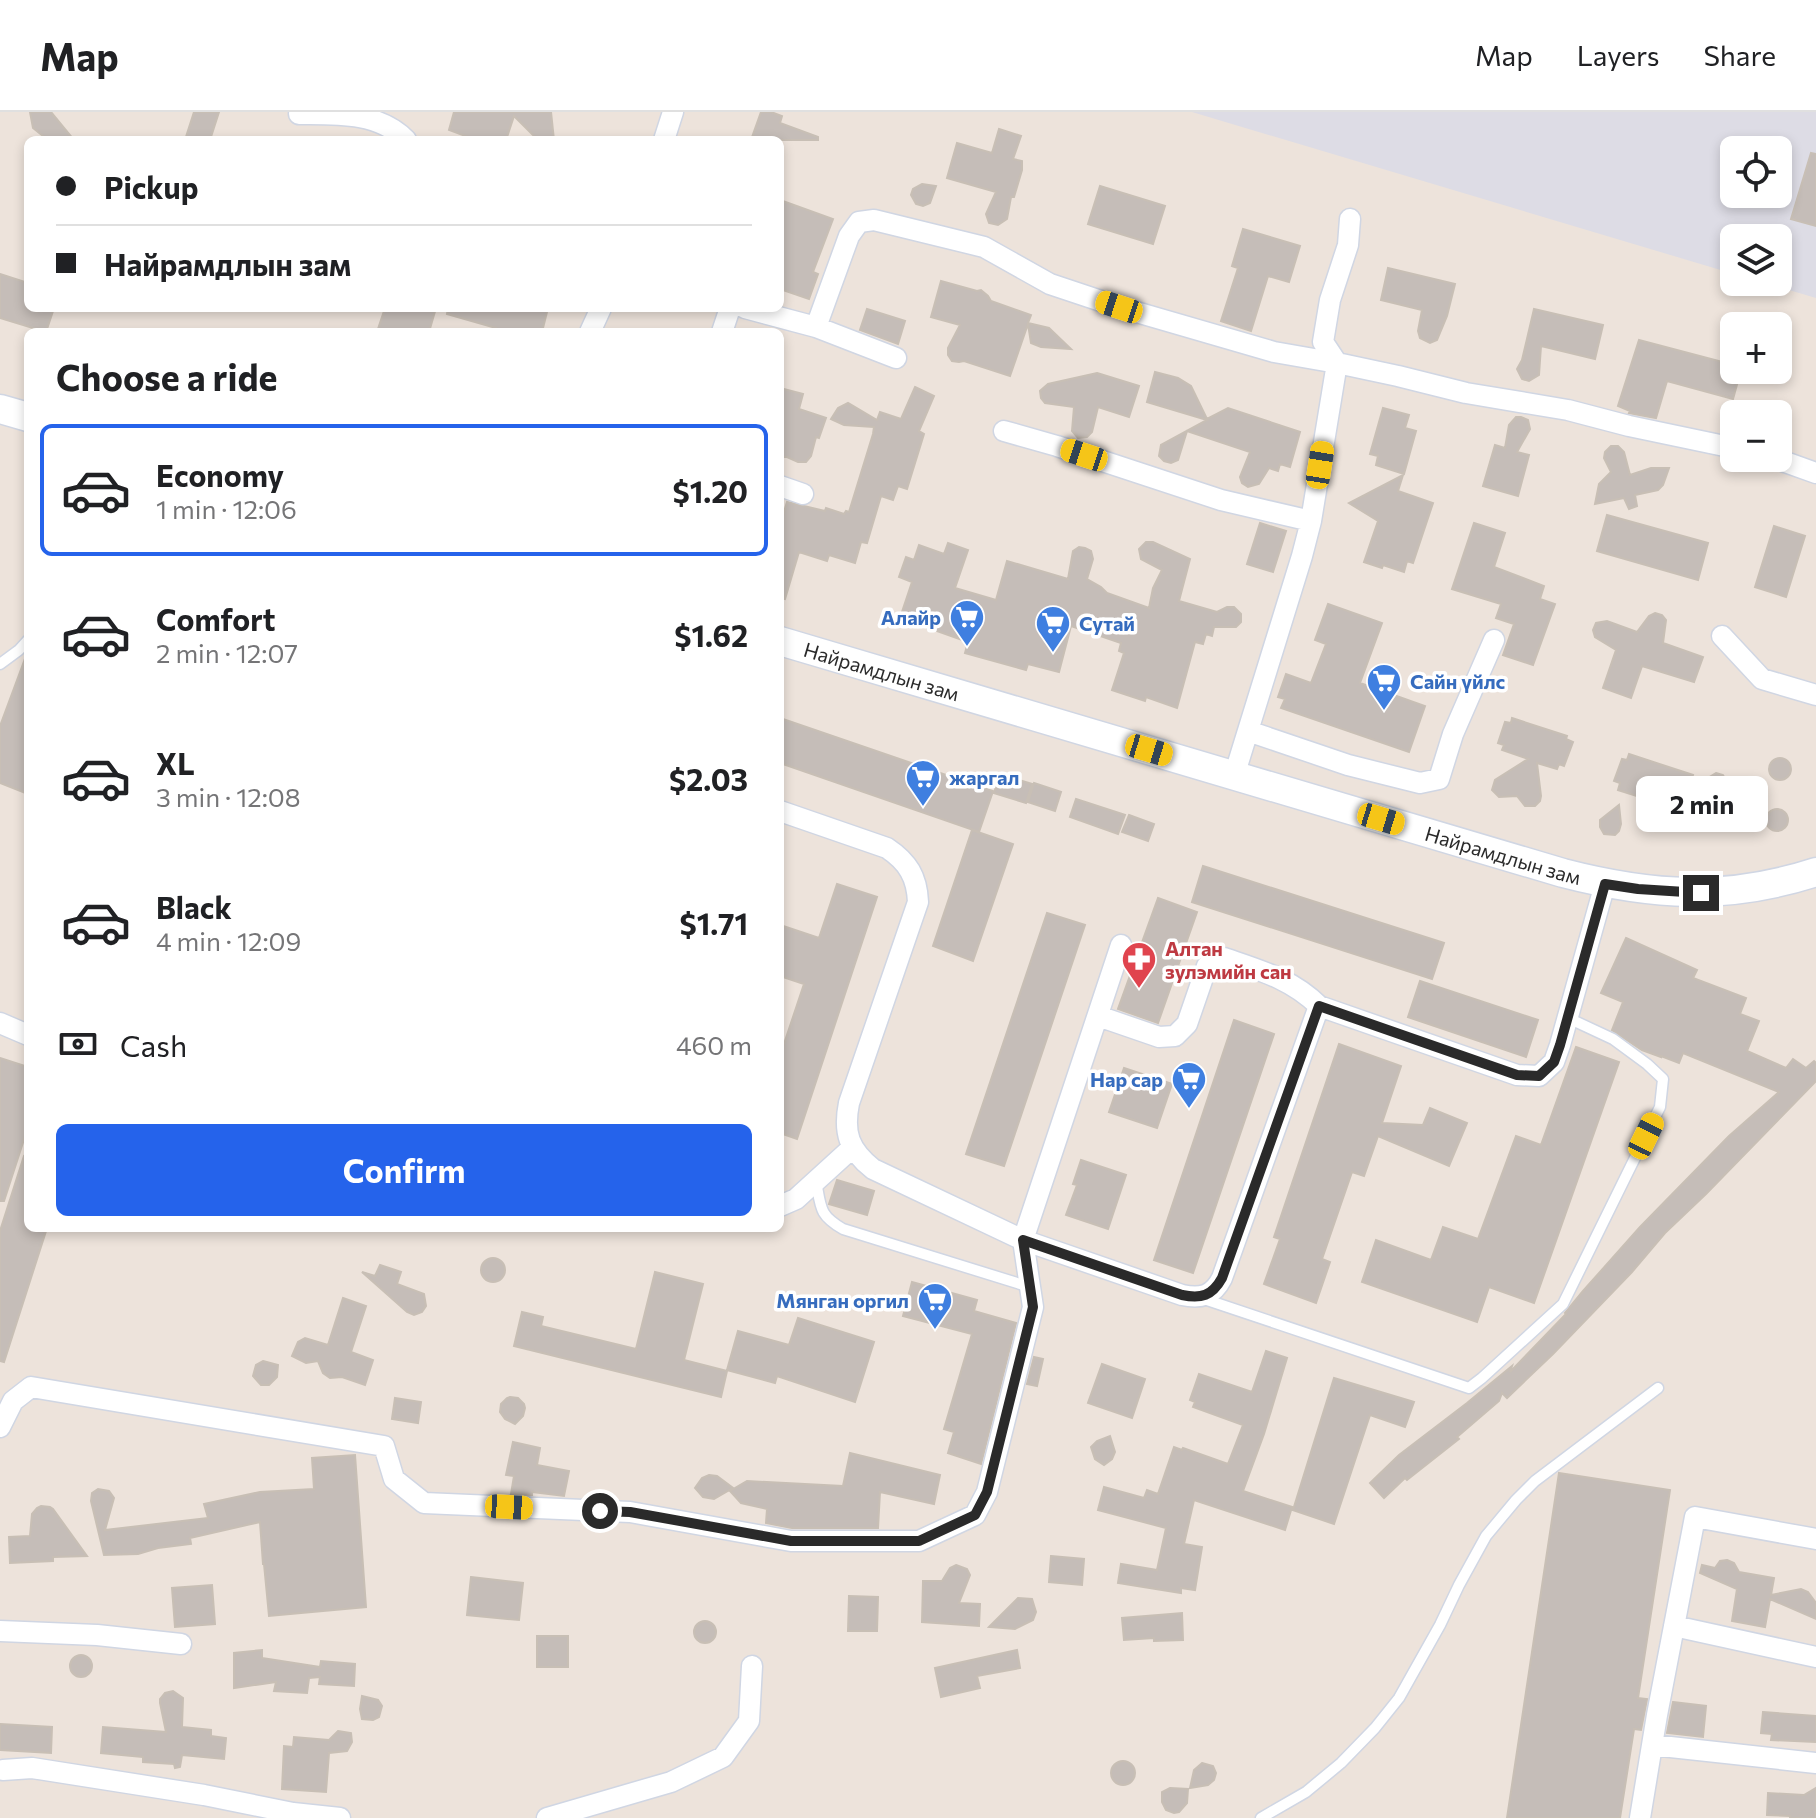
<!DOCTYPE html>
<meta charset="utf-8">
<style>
:root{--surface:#fff;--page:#f6f6f6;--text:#202124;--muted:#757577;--line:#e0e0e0;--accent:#2563eb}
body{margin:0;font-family:Commissioner,sans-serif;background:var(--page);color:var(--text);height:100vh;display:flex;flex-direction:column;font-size:30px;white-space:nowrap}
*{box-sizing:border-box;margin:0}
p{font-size:26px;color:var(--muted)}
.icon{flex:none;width:44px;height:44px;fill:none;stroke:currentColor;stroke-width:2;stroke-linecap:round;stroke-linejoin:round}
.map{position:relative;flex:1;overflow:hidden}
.panel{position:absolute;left:24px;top:216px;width:760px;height:904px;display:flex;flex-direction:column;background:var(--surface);border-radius:12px;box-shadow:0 4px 12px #0003}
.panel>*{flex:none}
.guide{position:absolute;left:24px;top:24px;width:760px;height:176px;border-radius:12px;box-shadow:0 4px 12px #0003;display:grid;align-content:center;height:176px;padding:0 32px;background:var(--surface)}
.controls{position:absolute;left:1720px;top:24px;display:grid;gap:16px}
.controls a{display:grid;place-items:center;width:72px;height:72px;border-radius:12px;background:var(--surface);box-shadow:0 4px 12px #0003;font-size:40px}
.end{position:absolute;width:36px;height:36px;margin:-18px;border:10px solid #2a2a2a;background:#fff;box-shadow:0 0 0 4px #fff}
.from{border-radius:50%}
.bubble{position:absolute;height:56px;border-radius:12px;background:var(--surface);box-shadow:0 4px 12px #0003;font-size:26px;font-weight:700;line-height:56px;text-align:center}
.car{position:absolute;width:24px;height:48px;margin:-24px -12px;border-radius:10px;box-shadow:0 0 6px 2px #0007;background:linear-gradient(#f5c518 24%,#345 0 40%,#f5c518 0 76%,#345 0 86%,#f5c518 0)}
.guide b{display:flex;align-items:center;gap:28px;height:76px;font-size:30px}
.guide b+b{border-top:2px solid var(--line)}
.guide i{width:20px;height:20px;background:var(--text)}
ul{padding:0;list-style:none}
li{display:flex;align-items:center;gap:24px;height:132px;margin:0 16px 12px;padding:0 16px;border:4px solid transparent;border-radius:12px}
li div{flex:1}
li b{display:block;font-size:30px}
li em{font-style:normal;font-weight:700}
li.on{border-color:var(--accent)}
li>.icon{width:72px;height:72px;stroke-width:1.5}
h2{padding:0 32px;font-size:36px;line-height:96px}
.pay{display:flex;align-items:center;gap:20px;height:88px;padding:0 32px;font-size:30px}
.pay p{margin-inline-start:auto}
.cta{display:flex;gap:16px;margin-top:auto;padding:16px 32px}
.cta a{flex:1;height:92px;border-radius:12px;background:var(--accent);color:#fff;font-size:32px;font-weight:700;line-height:92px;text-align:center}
header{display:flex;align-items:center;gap:48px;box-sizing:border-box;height:112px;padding:0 40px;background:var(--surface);border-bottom:2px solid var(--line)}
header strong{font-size:38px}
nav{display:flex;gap:44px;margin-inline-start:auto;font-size:28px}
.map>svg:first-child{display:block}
</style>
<header>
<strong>Map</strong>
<nav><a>Map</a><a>Layers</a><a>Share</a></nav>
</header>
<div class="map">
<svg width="1816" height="1706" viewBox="0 0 1816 1706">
<rect width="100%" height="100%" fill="#ede3db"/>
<path fill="#dddce5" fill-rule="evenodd" d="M1192 0H1816V186L1762 170H1778V126H1734V162ZM1734 38H1778V82H1734Z"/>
<path fill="#c5bdb8" stroke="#c8bfb5" stroke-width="2" d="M30 0H51L74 28H48L33 16Z
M194 0H219L210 28H185Z
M454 0H551L554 28H538L514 4 506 28H476L449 18Z
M761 0H771L782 4 780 11 818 25V28H751Z
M999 17 1021 24 1013 47 1022 49V58L1014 85H1011L1007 107 998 113 989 111 986 102 996 80 947 66 957 31 992 41Z
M1811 41 1816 42V114L1791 107Z
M922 72 936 74 930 91 923 94 916 92 911 83 913 77Z
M1100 74 1165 94 1153 132 1088 112Z
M780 88 833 107 813 160 818 162 809 187 780 177Z
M1243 117 1300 134 1289 170 1268 164 1251 219 1221 209 1238 156 1232 154Z
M1388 156 1455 172 1447 204 1437 228 1430 231 1420 226 1418 219 1422 198 1381 188Z
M0 162 28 171V196H54L46 220 0 206Z
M941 169 977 179 981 178 988 184 991 189 1031 203 1028 211 1049 216 1071 237 1041 235 1031 231 1028 212 1010 264 964 249 959 250 952 249 948 243V236L960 213 931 205Z
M385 196H436L429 220H377Z
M448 196H548L542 220H494L496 216 447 202Z
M867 197 905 209 898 232 860 218Z
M1534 197 1603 213 1595 247 1541 234 1539 263 1529 269 1522 267 1517 257 1522 248Z
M1639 228 1734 253V258H1741L1733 287 1667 269 1656 306 1629 301 1630 299 1618 294Z
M1155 260 1178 266 1191 274 1207 307 1228 296 1300 320 1290 355 1280 352 1278 359 1269 356 1259 372 1248 375 1242 371 1240 365 1250 340 1187 319 1178 348 1171 351 1164 349 1159 344 1161 333 1207 308 1147 290Z
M1097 261 1139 274 1129 305 1098 295 1092 320 1087 325 1078 326 1072 319 1074 295 1045 291 1041 286 1040 279 1048 272Z
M915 275 934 284 919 319 924 322 907 377 898 374 893 388 881 384 867 431 861 430 855 451 829 443 827 449 799 440 785 487 780 486V413L787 390 825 399 826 396 844 402 846 399 849 400 873 322 874 315 844 313 831 307 838 296 848 291 877 308 880 300 901 307Z
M780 276 803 282 799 297 826 306 819 326 816 325 811 344 806 350H798L787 345H780Z
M1383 296 1409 303 1405 316 1416 319 1404 362 1376 353 1378 344 1370 342Z
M1516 305H1521L1528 308 1530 317 1517 340 1529 343 1518 384 1483 374 1495 333 1505 336 1509 313Z
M1611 334H1618L1624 340 1630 363 1651 356H1669L1663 373 1658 378 1635 383 1637 394 1629 397 1624 386 1595 392 1599 372 1611 360 1604 346 1605 340Z
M1403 363 1398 379 1433 391 1413 451 1407 449 1404 460 1383 453 1382 456 1364 450 1378 409 1349 391Z
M1607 403 1708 431 1698 468 1597 439Z
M1260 411 1286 419 1273 460 1247 452Z
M1474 411 1505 421 1494 455 1544 474 1540 487 1555 492 1533 553 1503 543 1514 512 1496 506 1501 492 1452 477Z
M1774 414 1805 424 1786 485 1755 475Z
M1146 430H1153L1190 447 1179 489 1217 500 1227 495H1234L1241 502V510L1236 515H1214L1212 524 1206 522 1203 532 1195 530 1177 596 1146 585 1145 589 1112 578 1124 541 1119 539 1121 531 1071 514 1059 560 1028 552 1026 558 965 541 968 530 900 506 912 470 899 465 906 445 914 448 919 433 944 442 948 431 968 438 955 476 996 488 1007 449 1068 467 1073 439 1079 435 1085 436 1091 439 1093 447 1087 467 1101 475 1107 481 1149 496 1153 476 1162 458 1141 447 1139 437Z
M1328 492 1382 511 1360 571 1425 594 1409 640 1281 596 1285 587 1278 585 1286 562 1311 571 1326 532 1315 528Z
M1655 501 1662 503 1666 508 1663 531 1703 545 1694 570 1642 554 1631 586 1603 576 1616 538 1595 525 1593 518 1596 511 1607 509 1637 520 1649 504Z
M26 544H28V682L0 671V614Z
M780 606 993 679 979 720 780 651Z
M1512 606 1567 624 1566 627 1573 630 1564 654 1559 652 1557 657 1537 651 1541 684 1540 689 1535 694H1525L1517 684 1499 685 1492 678 1495 668 1528 647 1502 638 1504 633 1498 631 1505 610 1511 611Z
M1629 642 1693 663 1683 693 1677 692 1675 696 1618 678 1620 671 1614 669 1622 647 1627 648Z
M1769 657a11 11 0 1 1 22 0a11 11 0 1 1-22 0Z
M1716 661 1723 663 1728 672 1726 678 1715 683 1698 672Z
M1000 662 1032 672 1026 691 994 681Z
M1034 671 1061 680 1055 699 1028 690Z
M1076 687 1125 703 1118 722 1070 705Z
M1619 693 1621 712 1619 719 1615 723 1604 722 1600 715V708Z
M1766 708a11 11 0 1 1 22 0a11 11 0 1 1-22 0Z
M1129 703 1154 712 1148 729 1122 720Z
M972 718 1013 732 973 849 933 834Z
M1203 754 1444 831 1432 867 1192 790Z
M837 772 877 785 797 1027 780 1021V944L804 872 780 864V813L819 826Z
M1158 786 1197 800 1158 911 1118 897Z
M1047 801 1085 813 1004 1054 966 1042Z
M1626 826 1697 858 1693 866 1746 886 1740 902 1759 909 1747 939 1786 956 1793 947 1806 956 1814 949 1816 951V969L1706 1082 1665 1121 1632 1160 1553 1242 1507 1286 1502 1281 1499 1289 1457 1325 1459 1327 1407 1368 1405 1366 1384 1386 1370 1371 1399 1343 1467 1291 1512 1254 1510 1260 1566 1202 1565 1201 1583 1179 1640 1115 1729 1024 1779 980 1683 941 1679 951 1661 944V945L1642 938 1612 918 1623 890 1601 881Z
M1420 869 1538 908 1526 945 1408 905Z
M1234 908 1274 922 1193 1161 1154 1148Z
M1339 932 1401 954 1382 1011 1423 1013 1430 996 1467 1011 1449 1054 1378 1024 1364 1064 1352 1060 1322 1147 1330 1150 1316 1191 1264 1172 1280 1127 1274 1125Z
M1576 935 1619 950 1534 1191 1489 1175 1477 1210 1362 1170 1376 1128 1431 1148 1443 1115 1478 1127 1516 1024 1541 1033Z
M0 946 28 955V1015L4 1089H0Z
M1124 956 1172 972 1157 1016 1109 1000Z
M24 1044 28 1045V1116H47L4 1250 0 1249V1119Z
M1081 1048 1126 1063 1108 1117 1066 1103 1077 1073 1073 1072Z
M837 1068 874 1079 867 1103 829 1092Z
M481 1158a12 12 0 1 1 24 0a12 12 0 1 1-24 0Z
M380 1153 401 1160 397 1172 424 1182 426 1194 422 1200 414 1203 407 1200 362 1160 375 1164Z
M655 1160 703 1172 684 1248 727 1259 721 1285 514 1234 522 1200 543 1205 541 1214 636 1237Z
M912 1170 977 1188 974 1199 1016 1211 981 1352 948 1341 954 1320 944 1317 972 1222 903 1204Z
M343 1186 366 1194 351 1240 373 1248 365 1273 342 1265 330 1266 323 1261 318 1249 306 1251 292 1244 298 1230 305 1226 328 1233Z
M798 1206 874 1230 855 1290 777 1264 775 1271 727 1258 738 1219 789 1233Z
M1266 1239 1287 1246 1264 1322 1243 1379 1292 1395 1285 1418 1194 1388 1184 1432 1202 1435 1195 1478 1181 1476V1481L1118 1471 1121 1452 1157 1458 1166 1416 1098 1398 1104 1375 1144 1386 1147 1378 1158 1382 1174 1335 1182 1338 1183 1336 1228 1352 1243 1313 1193 1295 1195 1290 1190 1288 1199 1262 1252 1280Z
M1034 1245 1043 1247 1037 1274 1027 1272Z
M263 1249 278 1253 277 1265 269 1273H261L253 1264 256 1253Z
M1102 1252 1145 1267 1132 1306 1088 1291Z
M1334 1266 1414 1290 1405 1315 1370 1303 1334 1412 1293 1398Z
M510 1285 518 1286 524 1292 525 1296 523 1304 515 1312 505 1307 500 1300 501 1292 507 1286Z
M395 1286 421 1290 418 1311 392 1307Z
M1110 1324 1115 1340 1112 1347 1104 1353 1095 1347 1091 1335 1097 1329Z
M513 1330 540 1336 537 1353 569 1359 564 1384 532 1380V1383L511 1382 514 1364 506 1363Z
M850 1341 940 1363 934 1392 880 1380 878 1416H792L766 1411 767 1397 741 1391 730 1379 747 1369 843 1374Z
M355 1343 366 1495 269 1504 264 1452H263L260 1410 190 1426 191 1432 158 1436 138 1442 104 1443 91 1389 92 1381 98 1377 109 1379 114 1386 105 1418 208 1406 204 1392 260 1380 314 1377 312 1346Z
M1559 1361 1670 1378 1638 1586 1647 1587 1641 1618 1634 1617 1620 1706H1507Z
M709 1363 717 1364 733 1376 714 1387 703 1385 695 1376 702 1366Z
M41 1394 50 1395 53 1397 87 1444 53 1445V1449L10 1451 9 1425 30 1424 32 1402 37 1396Z
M1051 1444 1084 1447 1082 1473 1049 1470Z
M1727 1448 1734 1451 1739 1460 1774 1466 1771 1483 1801 1477 1808 1480 1816 1491V1507L1770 1487 1765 1515 1732 1509 1737 1477 1700 1461 1702 1453 1715 1456 1720 1449Z
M956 1453 967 1457 970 1463 959 1491 980 1492 979 1514 922 1510 923 1469H942L950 1456Z
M471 1465 523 1471 519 1508 467 1503Z
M212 1473 215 1512 175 1515 172 1476Z
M849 1484 878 1485 877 1519H848Z
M1018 1486 1032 1487 1036 1500 1033 1508 1015 1517 989 1515Z
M1182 1501 1183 1528 1154 1529V1526L1124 1528 1122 1506Z
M694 1520a11 11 0 1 1 22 0a11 11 0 1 1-22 0Z
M537 1524H568V1555H537Z
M262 1538V1546L320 1555 321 1549 355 1552 354 1574 319 1572 320 1565 309 1566 307 1581 274 1579 276 1570 234 1576V1541Z
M1017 1538 1020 1556 977 1564 980 1576 941 1585 935 1556Z
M70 1554a11 11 0 1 1 22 0a11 11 0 1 1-22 0Z
M173 1579 183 1586 182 1615 211 1618V1624L226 1626 224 1647 182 1643 180 1655 175 1656 174 1652 143 1650V1645L101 1641 103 1615 166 1620 160 1591V1587L165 1581Z
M362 1584 378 1588 382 1594 379 1605 373 1608 362 1607 360 1597Z
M1673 1590 1706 1594 1703 1625 1667 1621Z
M1763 1600 1816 1604V1630L1771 1628 1772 1622 1761 1621Z
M0 1612 52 1615 51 1641 0 1638Z
M338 1619 351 1621 352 1630 347 1639 329 1641 326 1680 282 1677 284 1634 293 1635 294 1625 329 1628Z
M1111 1661a12 12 0 1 1 24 0a12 12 0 1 1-24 0Z
M1202 1651 1213 1654 1216 1661 1214 1668 1208 1673 1190 1676 1194 1658Z
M1170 1676 1188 1677 1187 1691 1179 1700 1174 1701 1166 1698 1162 1690V1680Z
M1816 1676V1706H1790V1704L1767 1703 1768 1681 1804 1683Z"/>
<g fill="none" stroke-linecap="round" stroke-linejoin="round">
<g stroke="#d0d6e3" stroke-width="13">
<path id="service" d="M0 552 19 538 28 528
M816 1069C821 1096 819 1103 843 1117L1030 1175
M1201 1186 1469 1276 1482 1266 1563 1192 1660 995 1663 967 1647 952 1613 927 1568 906
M1261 1706 1306 1680 1341 1651 1375 1616 1399 1586 1440 1513 1459 1473 1486 1424 1516 1388 1535 1369 1658 1276"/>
</g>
<g stroke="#d0d6e3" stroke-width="23">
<path id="minor" d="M299 2C337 2 379 0 406 28
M664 28 673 0
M745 196 816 215 896 246
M816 215 849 124 859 110 874 108 984 135 1050 172 1119 195 1274 240 1337 251
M590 220 601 196
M722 220 730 196
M1337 251 1323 230 1330 188 1348 133 1350 107
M1004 319 1057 334 1221 388 1311 409
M1774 346 1816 361
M780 374 803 382
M1722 524 1762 567 1816 583
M1248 619 1348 653 1420 671 1439 667 1453 622 1494 528
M1234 664 1302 444 1311 409 1337 251 1398 264 1466 281 1568 298 1629 314 1734 336
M780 699 887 736C908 750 917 765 918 790L849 991C843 1021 849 1038 873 1057L1023 1128 1182 1183C1201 1187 1213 1184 1222 1166L1319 894
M1098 904 1159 925 1175 924 1187 912 1207 854 1215 846H1224C1259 858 1292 867 1319 894L1517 963 1539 964 1554 950 1560 933 1605 772
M0 911 28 923
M780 1094 796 1087 852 1036
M0 1315 13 1289 31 1275 384 1334 394 1367 424 1391 630 1400 791 1429H919L975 1403 987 1380 1033 1195 1023 1128 1121 833
M1674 1514 1816 1545
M0 1519 97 1523 181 1532
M1652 1633 1816 1651
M3 1658 32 1656 204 1683 293 1701 340 1706
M547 1706 671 1670 723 1645 749 1609 752 1554
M1640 1706 1657 1603 1695 1405 1816 1427"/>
</g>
<g stroke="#d0d6e3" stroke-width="31">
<g id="secondary">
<path d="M0 297 28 305"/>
<path id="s1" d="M780 529 1563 761C1652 784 1727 789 1816 760"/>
</g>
</g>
<use href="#service" stroke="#fff" stroke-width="10"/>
<use href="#minor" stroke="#fff" stroke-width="20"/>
<use href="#secondary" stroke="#fff" stroke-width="28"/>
</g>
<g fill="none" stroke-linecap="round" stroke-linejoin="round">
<path stroke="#2a2a2a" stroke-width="10" d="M600 1399 630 1400 791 1429H919L975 1403 987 1380 1033 1195 1023 1128 1182 1183C1201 1187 1212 1184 1222 1166L1319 894 1517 963 1539 964 1554 950 1560 933 1605 772 1638 777 1701 781"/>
</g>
<defs>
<g id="supermarket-pin" transform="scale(1.8)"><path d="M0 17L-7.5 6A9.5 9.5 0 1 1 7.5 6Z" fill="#3f7fe0" stroke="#fff"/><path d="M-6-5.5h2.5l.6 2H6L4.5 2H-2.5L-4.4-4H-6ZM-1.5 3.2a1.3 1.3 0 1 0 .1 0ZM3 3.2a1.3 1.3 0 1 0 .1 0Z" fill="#fff"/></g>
<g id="pharmacy-pin" transform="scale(1.8)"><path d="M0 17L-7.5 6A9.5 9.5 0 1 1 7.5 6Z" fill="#e0444e" stroke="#fff"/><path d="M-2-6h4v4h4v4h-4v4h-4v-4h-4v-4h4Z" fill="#fff"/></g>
</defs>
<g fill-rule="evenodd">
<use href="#supermarket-pin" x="967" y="505"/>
<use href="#supermarket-pin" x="1053" y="511"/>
<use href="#supermarket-pin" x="1384" y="569"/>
<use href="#supermarket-pin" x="923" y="665"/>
<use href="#pharmacy-pin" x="1139" y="847"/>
<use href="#supermarket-pin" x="1189" y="967"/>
<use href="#supermarket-pin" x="935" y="1188"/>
</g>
<g text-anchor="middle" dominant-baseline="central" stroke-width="7" stroke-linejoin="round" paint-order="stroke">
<g font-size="20" font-weight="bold" fill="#366cbe" stroke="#fff" text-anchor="end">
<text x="941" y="505">Алайр</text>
<text x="1079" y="511" text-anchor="start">Сутай</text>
<text x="1410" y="569" text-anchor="start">Сайн үйлс</text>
<text x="949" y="665" text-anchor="start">жаргал</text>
<text x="1163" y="967">Нар сар</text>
<text x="909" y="1188">Мянган оргил</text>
</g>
<g font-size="20" fill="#2a2a2a" stroke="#fff">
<text stroke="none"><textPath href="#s1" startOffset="106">Найрамдлын зам</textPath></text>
<text stroke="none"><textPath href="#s1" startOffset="754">Найрамдлын зам</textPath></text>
</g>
<g font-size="20" font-weight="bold" fill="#be3a42" stroke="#fff" text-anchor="start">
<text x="1165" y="836">Алтан<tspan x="1165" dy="23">зулэмийн сан</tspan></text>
</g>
</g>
</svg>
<div class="controls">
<a><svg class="icon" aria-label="locate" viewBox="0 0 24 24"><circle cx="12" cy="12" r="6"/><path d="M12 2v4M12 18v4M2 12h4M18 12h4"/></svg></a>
<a><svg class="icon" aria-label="layers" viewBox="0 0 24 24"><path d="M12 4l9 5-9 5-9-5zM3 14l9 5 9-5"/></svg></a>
<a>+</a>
<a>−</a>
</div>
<i class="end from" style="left:600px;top:1399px"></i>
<i class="end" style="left:1701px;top:781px"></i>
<div class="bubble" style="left:1636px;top:664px;width:132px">2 min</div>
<i class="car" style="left:1119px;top:195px;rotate:288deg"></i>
<i class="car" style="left:1084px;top:343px;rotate:288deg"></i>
<i class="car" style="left:1320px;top:353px;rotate:9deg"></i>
<i class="car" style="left:1149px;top:638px;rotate:107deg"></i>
<i class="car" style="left:1381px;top:707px;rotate:107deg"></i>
<i class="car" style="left:1646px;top:1024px;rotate:26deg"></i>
<i class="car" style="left:509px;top:1395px;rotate:93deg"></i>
<div class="guide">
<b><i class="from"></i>Pickup</b>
<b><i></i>Найрамдлын зам</b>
</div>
<section class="panel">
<h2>Choose a ride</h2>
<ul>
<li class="on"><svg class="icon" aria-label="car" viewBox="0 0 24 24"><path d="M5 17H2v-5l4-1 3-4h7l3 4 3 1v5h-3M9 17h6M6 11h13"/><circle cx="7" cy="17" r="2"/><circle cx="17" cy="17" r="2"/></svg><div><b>Economy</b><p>1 min · 12:06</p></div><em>$1.20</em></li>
<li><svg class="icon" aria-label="car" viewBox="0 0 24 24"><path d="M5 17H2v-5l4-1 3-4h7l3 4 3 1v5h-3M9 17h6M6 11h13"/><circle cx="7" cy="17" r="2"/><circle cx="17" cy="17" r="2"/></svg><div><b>Comfort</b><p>2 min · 12:07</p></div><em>$1.62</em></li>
<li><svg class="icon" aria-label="car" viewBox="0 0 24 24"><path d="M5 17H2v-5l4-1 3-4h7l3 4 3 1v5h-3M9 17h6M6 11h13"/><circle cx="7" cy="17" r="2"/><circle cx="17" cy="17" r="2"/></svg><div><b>XL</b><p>3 min · 12:08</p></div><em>$2.03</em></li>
<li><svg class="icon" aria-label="car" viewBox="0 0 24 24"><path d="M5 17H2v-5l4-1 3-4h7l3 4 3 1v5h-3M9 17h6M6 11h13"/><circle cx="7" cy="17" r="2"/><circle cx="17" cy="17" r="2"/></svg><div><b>Black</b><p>4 min · 12:09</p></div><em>$1.71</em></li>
</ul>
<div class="pay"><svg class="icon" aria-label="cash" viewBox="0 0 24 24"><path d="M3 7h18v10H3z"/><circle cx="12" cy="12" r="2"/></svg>Cash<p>460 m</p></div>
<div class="cta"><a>Confirm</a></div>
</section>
</div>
